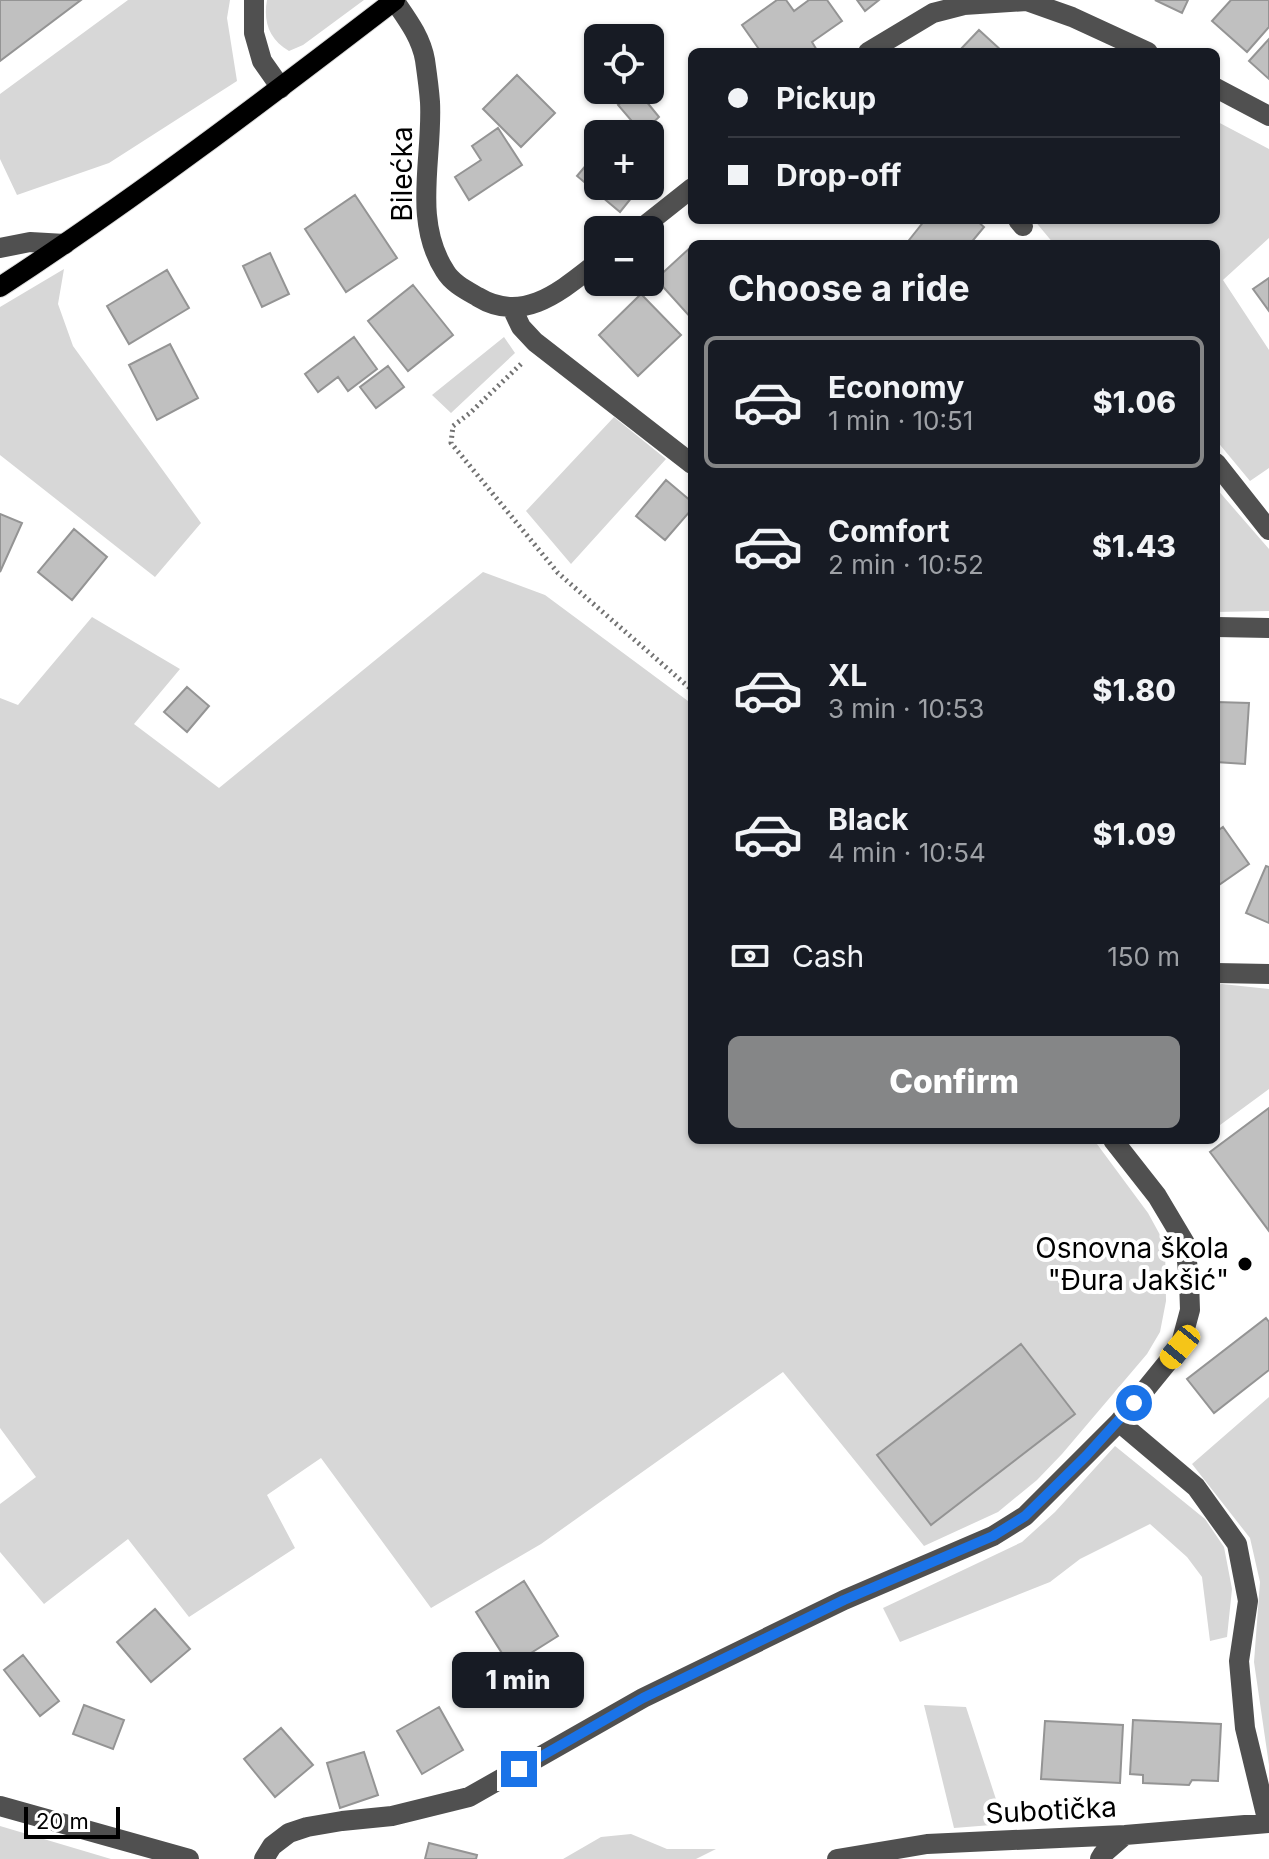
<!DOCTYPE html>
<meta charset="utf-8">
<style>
:root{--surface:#171b24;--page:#20242c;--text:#f1f3f6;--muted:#9ea1a6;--line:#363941;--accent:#858687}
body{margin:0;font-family:Inter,sans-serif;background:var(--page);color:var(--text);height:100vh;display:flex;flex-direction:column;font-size:30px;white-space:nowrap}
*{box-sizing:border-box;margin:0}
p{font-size:26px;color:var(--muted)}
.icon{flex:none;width:44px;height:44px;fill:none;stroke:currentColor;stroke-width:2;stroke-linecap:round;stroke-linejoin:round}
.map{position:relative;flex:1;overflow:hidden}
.panel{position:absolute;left:688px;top:240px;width:532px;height:904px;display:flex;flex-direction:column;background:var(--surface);border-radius:12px;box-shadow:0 2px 6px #0004}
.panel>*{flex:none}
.top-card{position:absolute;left:688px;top:48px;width:532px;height:176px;border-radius:12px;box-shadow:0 2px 6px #0004;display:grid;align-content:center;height:176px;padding:0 40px;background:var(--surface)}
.buttons{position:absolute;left:584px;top:24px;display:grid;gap:16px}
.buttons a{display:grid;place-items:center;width:80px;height:80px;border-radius:12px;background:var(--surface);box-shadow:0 2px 6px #0004;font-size:40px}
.scale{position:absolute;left:24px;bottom:20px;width:96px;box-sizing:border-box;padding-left:8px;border:4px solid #000;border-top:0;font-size:22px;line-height:28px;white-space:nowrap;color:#000;-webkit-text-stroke:6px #fff;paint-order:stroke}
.end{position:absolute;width:36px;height:36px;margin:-18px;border:10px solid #1a73e8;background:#fff;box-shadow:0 0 0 4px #fff}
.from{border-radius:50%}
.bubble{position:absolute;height:56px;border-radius:12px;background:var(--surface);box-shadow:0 2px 6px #0004;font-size:26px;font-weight:800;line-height:56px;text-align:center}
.car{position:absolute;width:24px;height:48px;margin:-24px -12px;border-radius:10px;box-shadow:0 0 6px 2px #0007;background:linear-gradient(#f5c518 24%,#345 0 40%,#f5c518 0 76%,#345 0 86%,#f5c518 0)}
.top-card b{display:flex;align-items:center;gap:28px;height:76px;font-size:30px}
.top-card b+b{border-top:2px solid var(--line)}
.top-card i{width:20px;height:20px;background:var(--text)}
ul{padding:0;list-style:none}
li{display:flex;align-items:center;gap:24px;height:132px;margin:0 16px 12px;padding:0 24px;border:4px solid transparent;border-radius:12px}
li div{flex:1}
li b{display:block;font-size:30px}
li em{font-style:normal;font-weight:800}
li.selected{border-color:var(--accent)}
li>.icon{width:72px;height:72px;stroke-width:1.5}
h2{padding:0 40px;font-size:36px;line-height:96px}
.pay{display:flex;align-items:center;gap:20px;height:88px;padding:0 40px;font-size:30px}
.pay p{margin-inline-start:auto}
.cta{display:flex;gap:16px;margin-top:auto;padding:16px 40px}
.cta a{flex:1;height:92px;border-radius:12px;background:var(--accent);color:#fff;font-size:32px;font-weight:800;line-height:92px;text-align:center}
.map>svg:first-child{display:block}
</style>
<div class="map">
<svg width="1269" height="1859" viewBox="0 0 1269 1859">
<rect width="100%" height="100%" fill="#fff"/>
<path fill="#d7d7d7" d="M128 0H230L227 18 237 81 109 163 17 195 0 159V94Z
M267 0H364L303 45 289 51C269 40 263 21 267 0Z
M1216 121 1269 149V238L1223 280 1269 350V468L1250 481 1216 440V244H1054L1034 220H1216Z
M64 269 58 304 73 346 201 523 155 577 0 455V307Z
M504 337 515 353 451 413 432 395Z
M614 417 666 459 571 564 526 511Z
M1216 488 1269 549V611L1216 612Z
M483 572 545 595 692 704V1140H1094L1148 1213 1165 1244 1166 1301 1160 1332 1147 1354 1062 1454 1037 1480 998 1512 924 1546 783 1372 541 1544 431 1608 321 1458 267 1495 295 1548 189 1617 128 1539 44 1604 0 1552V1504L36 1477 0 1428V698L18 705 92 617 180 669 134 724 219 788Z
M1222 984 1269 989V1089L1216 1128V985Z
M1269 1397V1765L1254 1662 1260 1582 1250 1538 1192 1464Z
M1115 1446 1205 1519 1224 1547 1232 1589 1227 1637 1210 1641 1202 1577 1187 1557 1150 1524 1080 1559 1050 1582 900 1642 883 1608 1022 1542 1055 1512Z
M924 1705 966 1707 1004 1824 954 1828Z
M0 1826 111 1859H0Z
M631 1834 667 1849H716L696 1859H563L601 1837Z"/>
<path fill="#c0c0c0" stroke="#949494" stroke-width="2" d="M0 0H81L0 61Z
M777 0H786L794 11 809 0H827L842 21 812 42 818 52H761L742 25Z
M857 0H879L865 11Z
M1155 0H1188L1182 13Z
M1231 0H1269V27L1247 52 1212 21Z
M979 30 1003 52H958Z
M1269 39V79L1249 61Z
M517 75 555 113 521 147 483 109Z
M637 90 659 117 642 133 618 105Z
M498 128 522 165 469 200 455 177 481 160 472 146Z
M598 151V186H641L620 212 577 176Z
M355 195 397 258 346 292 305 229Z
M925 220H976L984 227 970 244H906Z
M692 246V319L656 279Z
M270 253 289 294 262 307 243 266Z
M167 270 189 308 129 344 107 306Z
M1269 278V311L1253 289Z
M413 285 453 335 408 371 368 321Z
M641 294 681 335 638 376 599 335Z
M354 337 377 369 348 391 338 377 318 392 305 374Z
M170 344 198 398 157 420 129 365Z
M388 366 404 387 376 408 360 387Z
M666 480 692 502V509L665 540 636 516Z
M0 514 22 523 0 572Z
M74 529 107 557 72 600 38 572Z
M187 687 209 706 187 732 164 712Z
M1216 702 1249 703 1245 764 1216 762Z
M1223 827 1249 864 1216 887V832Z
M1266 866 1269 867V923L1246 913Z
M1269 1108V1231L1210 1152Z
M1266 1318 1269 1322V1370L1214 1413 1187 1379Z
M1021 1344 1075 1414 931 1525 877 1455Z
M524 1581 558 1636 510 1666 476 1612Z
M155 1609 190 1649 151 1682 117 1642Z
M23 1655 59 1701 40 1716 4 1670Z
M84 1705 124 1720 113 1749 73 1734Z
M439 1707 463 1750 422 1774 397 1731Z
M1133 1720 1221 1724 1218 1781 1192 1780 1189 1785 1143 1783V1775L1130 1774Z
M1045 1721 1123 1725 1120 1783 1041 1779Z
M281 1728 313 1765 275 1797 244 1759Z
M364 1752 378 1795 340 1808 327 1763Z
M429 1843 477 1855 476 1859H425Z"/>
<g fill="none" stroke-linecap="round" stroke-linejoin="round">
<g stroke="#dbdbdb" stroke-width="22">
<path id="major" d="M0 287C136 198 266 99 395 0"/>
</g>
<path stroke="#727272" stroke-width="5" stroke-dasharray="2 4" stroke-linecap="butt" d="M521 364 470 413 453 426 451 443 558 573 692 690"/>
<path stroke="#505050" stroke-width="20" d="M254 0V33L262 61 281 88
M394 0C407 19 421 37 425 60 427 74 429 88 430 102 433 158 412 220 445 271 452 283 466 290 478 297 524 325 563 289 598 262
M868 52 933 13 964 5 1027 1 1072 17 1148 52
M1216 88 1269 116
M1018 220 1023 226
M639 230 692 188
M0 248 30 242 65 244
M512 308 521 327 535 342 692 464
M1216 463 1269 530
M1216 627 1269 628
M1216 973 1269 974
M1119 1422 1196 1487 1237 1544 1248 1601 1239 1661 1245 1728 1268 1823
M0 1806 189 1859
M264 1859 272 1846 289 1833 307 1827 342 1821 392 1816 469 1797 643 1698 844 1600 993 1536 1025 1516 1119 1422 1180 1347 1190 1310 1189 1280 1185 1243 1157 1196 1113 1140
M837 1859 927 1844 1125 1835 1269 1823
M1100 1859 1103 1854 1125 1835"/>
<use href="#major" stroke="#000" stroke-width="20"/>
</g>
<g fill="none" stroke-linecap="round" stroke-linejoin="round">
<path stroke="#1a73e8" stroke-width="10" d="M519 1769 643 1698 844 1600 993 1536 1025 1516 1086 1456 1134 1403"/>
</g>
<circle fill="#000" stroke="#fff" stroke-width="3" cx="1245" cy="1264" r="8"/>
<g text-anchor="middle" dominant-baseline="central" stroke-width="8" stroke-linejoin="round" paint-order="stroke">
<g font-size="28" fill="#000" stroke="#fff">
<text transform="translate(402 174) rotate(-90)">Bilećka</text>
<text transform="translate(1051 1810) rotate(-3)">Subotička</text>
</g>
<g font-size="28" fill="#000" stroke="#fff" text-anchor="end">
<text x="1229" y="1248">Osnovna škola<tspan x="1229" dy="32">"Đura Jakšić"</tspan></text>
</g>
</g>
</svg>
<div class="buttons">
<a><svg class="icon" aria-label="locate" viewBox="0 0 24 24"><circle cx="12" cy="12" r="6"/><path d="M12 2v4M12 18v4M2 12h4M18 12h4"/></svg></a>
<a>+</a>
<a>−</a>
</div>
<div class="scale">20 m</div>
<i class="end from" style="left:1134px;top:1403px"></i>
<i class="end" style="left:519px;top:1769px"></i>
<div class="bubble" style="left:452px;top:1652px;width:132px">1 min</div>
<i class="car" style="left:1180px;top:1347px;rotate:219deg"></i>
<div class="top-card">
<b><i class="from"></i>Pickup</b>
<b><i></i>Drop-off</b>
</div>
<section class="panel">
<h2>Choose a ride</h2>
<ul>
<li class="selected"><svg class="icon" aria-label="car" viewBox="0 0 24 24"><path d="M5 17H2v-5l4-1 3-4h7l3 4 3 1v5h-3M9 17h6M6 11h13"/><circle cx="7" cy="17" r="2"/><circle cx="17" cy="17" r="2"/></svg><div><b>Economy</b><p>1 min · 10:51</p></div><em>$1.06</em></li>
<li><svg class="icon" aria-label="car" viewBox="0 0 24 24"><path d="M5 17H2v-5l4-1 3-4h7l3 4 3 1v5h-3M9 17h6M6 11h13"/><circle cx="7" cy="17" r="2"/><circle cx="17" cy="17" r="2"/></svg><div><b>Comfort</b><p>2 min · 10:52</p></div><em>$1.43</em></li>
<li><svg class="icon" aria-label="car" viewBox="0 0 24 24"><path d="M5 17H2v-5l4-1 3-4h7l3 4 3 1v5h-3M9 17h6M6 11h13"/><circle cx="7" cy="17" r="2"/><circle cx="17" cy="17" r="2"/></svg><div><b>XL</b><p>3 min · 10:53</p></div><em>$1.80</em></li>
<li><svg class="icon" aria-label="car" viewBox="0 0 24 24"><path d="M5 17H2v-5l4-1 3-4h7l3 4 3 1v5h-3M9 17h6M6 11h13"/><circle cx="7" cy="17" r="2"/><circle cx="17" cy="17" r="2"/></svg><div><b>Black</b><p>4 min · 10:54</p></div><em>$1.09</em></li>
</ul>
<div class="pay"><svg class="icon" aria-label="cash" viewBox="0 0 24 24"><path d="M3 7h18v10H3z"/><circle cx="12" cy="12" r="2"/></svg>Cash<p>150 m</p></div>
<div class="cta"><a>Confirm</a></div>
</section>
</div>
